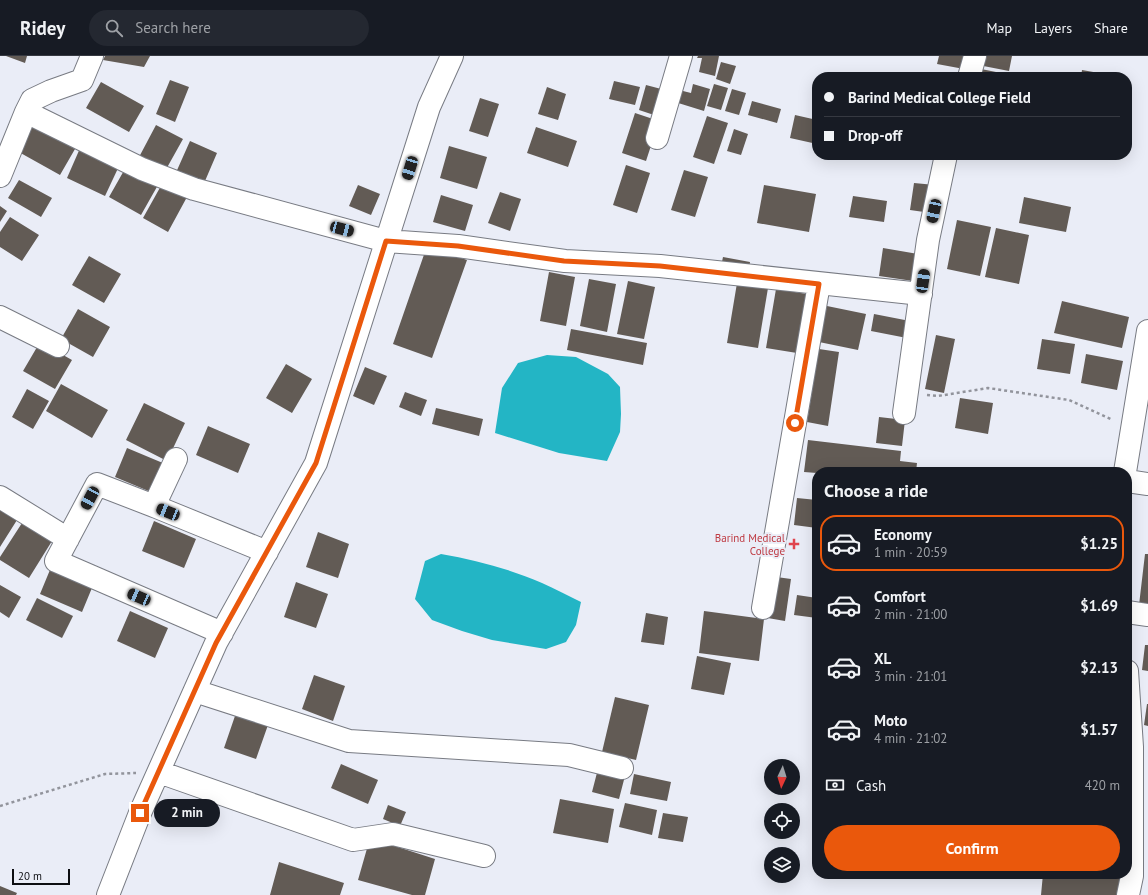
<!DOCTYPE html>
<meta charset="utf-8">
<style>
:root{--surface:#171b24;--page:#242831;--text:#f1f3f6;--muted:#9ea1a6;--line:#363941;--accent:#ea580c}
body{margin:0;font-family:"PT Sans",sans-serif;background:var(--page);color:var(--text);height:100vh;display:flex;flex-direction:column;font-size:15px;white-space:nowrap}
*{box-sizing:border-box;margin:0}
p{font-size:13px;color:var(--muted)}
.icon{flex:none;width:22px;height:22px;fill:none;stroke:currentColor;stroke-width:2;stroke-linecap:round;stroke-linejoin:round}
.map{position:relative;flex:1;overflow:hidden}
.details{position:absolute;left:812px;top:411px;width:320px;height:412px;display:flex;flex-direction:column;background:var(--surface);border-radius:16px;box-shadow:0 4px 16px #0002}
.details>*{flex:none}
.hud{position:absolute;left:812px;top:16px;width:320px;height:88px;border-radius:16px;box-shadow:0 4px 16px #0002;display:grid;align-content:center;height:88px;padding:0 12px;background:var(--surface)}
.needle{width:26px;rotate:184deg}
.tools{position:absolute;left:764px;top:703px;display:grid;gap:8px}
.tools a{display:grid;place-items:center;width:36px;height:36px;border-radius:50%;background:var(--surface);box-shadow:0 4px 16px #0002;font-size:20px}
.scale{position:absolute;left:12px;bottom:10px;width:58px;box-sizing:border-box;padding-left:4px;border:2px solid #0d0e12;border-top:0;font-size:11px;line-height:14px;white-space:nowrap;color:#0d0e12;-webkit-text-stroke:3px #eaedf7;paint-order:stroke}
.end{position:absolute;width:18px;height:18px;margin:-9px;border:5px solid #ea580c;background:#fff;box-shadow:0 0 0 2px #fff}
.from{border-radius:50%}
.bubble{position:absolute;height:28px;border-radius:14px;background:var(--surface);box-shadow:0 4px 16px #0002;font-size:13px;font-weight:700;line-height:28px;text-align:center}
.car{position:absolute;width:12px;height:24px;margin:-12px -6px;border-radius:5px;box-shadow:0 0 3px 1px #0007;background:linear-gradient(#222 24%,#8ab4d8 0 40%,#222 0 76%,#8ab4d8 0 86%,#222 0)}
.hud b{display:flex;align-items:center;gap:14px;height:38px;font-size:15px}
.hud b+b{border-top:1px solid var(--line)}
.hud i{width:10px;height:10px;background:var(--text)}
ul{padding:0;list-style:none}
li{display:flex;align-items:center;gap:12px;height:56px;margin:0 8px 6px;padding:0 4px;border:2px solid transparent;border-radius:16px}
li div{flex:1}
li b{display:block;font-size:15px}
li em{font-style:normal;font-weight:700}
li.selected{border-color:var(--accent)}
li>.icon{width:36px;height:36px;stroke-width:1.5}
h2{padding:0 12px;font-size:18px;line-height:48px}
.pay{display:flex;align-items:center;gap:10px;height:44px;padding:0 12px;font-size:15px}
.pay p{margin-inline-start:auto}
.button{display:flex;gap:8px;margin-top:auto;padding:8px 12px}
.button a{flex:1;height:46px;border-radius:24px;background:var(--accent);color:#fff;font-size:16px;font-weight:700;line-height:46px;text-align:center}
header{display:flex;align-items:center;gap:24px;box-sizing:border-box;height:56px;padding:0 20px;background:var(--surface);border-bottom:1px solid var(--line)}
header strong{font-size:19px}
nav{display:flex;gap:22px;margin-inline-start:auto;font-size:14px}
.search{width:280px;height:36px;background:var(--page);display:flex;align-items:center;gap:10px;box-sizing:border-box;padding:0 14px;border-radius:22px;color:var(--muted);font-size:15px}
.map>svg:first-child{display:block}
</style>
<header>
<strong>Ridey</strong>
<div class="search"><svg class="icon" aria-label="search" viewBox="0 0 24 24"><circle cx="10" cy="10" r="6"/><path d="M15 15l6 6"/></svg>Search here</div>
<nav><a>Map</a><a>Layers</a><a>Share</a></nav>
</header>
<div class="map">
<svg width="1148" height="839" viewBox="0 0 1148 839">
<rect width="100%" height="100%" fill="#eaedf7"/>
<path fill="#23b5c5" d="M547 299 576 301 608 318 620 331 621 358 620 376 607 405 559 397 495 377 502 332 518 307Z
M441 498C476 504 510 513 542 527 556 533 568 540 581 546L576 569 566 586 546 593 492 584 462 575 432 564 415 543 425 505Z"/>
<path fill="#625b55" d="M6 0H27L25 7Z
M105 0H150L144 11 103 4Z
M698 0H719L715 20 699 16 702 2H697Z
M939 0H965L964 13 937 8Z
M970 0H1012L1009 15 968 7Z
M721 6 736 10 730 28 716 23Z
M971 11 1011 19V21H968Z
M1082 14 1099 17 1098 21H1081Z
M170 24 189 31 175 66 156 58Z
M614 25 640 31 635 49 609 43Z
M101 26 144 50 129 76 86 52Z
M693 28 710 33 704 55 675 46 679 34 691 37Z
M714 28 728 32 721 54 707 50Z
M646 29 665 34 657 60 639 54Z
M547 31 566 38 558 64 538 58Z
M732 33 746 37 739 59 725 55Z
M480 42 499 48 488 81 469 75Z
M752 45 781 53 777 67 748 59Z
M635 57 659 65 646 105 622 97Z
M795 59 817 64V88L790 82Z
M707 60 728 67 714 108 693 101Z
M32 69 75 93 60 119 17 95Z
M156 69 183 83 164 117 138 103Z
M536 71 577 85 568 111 527 97Z
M734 73 748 78 741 99 727 95Z
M190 85 217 97 202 132 174 121Z
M81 90 120 108 105 140 67 122Z
M449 90 487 101 477 133 440 122Z
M626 109 650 117 637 157 613 149Z
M126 111 158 129 141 159 109 141Z
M684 114 708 121 695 161 671 154Z
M19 124 52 142 41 161 8 142Z
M914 127 935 129 931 157 910 154Z
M162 128 187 141 168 176 143 162Z
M358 129 380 138 371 159 349 150Z
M764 129 816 138 809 176 757 167Z
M500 136 521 143 510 175 488 167Z
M441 139 473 149 465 175 433 166Z
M853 140 887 145 884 166 849 161Z
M1024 141 1071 151 1066 176 1019 167Z
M0 150 7 155 0 166Z
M10 161 39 179 22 205 0 191V176Z
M957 164 991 171 980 220 947 213Z
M996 172 1029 179 1019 228 985 221Z
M427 190 467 204 432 302 393 288Z
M883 192 918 198 913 225 879 220Z
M89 200 121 218 104 247 72 229Z
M723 201 750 206 748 220 720 215Z
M549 216 575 221 566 270 540 265Z
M589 223 616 228 607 276 580 270Z
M628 225 655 231 644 283 617 278Z
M737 227 768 232 758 292 727 287Z
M776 233 807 238 797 297 766 292Z
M1062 245 1129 261 1122 292 1054 277Z
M827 250 866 258 858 294 819 286Z
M78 253 110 271 93 301 61 283Z
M874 258 915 266 912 283 871 275Z
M571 273 647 287 643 309 567 294Z
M936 279 955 283 944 337 925 333Z
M1042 283 1075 288 1070 318 1037 313Z
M40 286 72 304 55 333 23 315Z
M819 293 839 296 828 370 807 366Z
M1086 298 1123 305 1117 334 1081 327Z
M286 308 312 323 292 357 266 342Z
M365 311 387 320 374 349 353 340Z
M61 328 108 354 92 382 46 355Z
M27 333 49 345 33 373 12 361Z
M405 336 427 344 421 360 399 351Z
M960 342 993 347 988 378 955 372Z
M144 347 185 367 167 405 126 384Z
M436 352 483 363 479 380 432 368Z
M879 361 905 364 902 390 876 387Z
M208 370 250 388 238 417 196 399Z
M808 384 901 395 900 405 917 407 916 416H817V417L804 416Z
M127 392 170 410 158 439 115 421Z
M797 442 817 444V472L794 469Z
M0 454 17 464 0 491Z
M154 465 196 483 184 512 142 495Z
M22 467 52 485 29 522 0 504V501Z
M318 476 349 488 338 522 306 511Z
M1145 498H1148V550L1139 549Z
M52 509 94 527 82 556 40 538Z
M762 519 791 523 785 565 757 560Z
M296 526 328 538 316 572 284 561Z
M0 529 21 541 9 562 0 556Z
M797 539 817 542V562L794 559Z
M37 542 73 560 62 582 26 564Z
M130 555 168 572 155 602 117 585Z
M704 555 764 563 759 605 699 597Z
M646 557 668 561 664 589 641 586Z
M1145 589H1148V615L1142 614Z
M697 600 731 607 724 639 691 633Z
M314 619 345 630 333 665 302 653Z
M615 641 649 649 636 704 602 696Z
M1147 648H1148V670L1144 669Z
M236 657 268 669 256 703 224 692Z
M341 708 378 724 368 748 331 732Z
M599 709 626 716 619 743 592 736Z
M634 718 671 726 667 745 630 738Z
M560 743 614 753 608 787 553 777Z
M625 747 657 754 652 779 619 771Z
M388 749 406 756 400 770 383 763Z
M663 757 688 761 683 786 658 782Z
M370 782 435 803 425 839H412L358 824Z
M279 806 344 827 340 839H270Z
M1043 818H1122L1119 839H1041Z
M0 830 17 837 16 839H0Z"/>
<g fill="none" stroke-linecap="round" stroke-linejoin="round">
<g stroke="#787b83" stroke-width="24">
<path id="minor" d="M969 21 975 0
M26 56 32 44 51 35 82 24 92 0
M657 82 681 0
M0 120 26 56 142 113 194 133 386 185 458 190 565 205 660 210 921 238
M0 261 58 290
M904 357 928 184 946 99
M176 403 154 450 267 496
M1125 416 1148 275
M1127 425 1148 428
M0 441 68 483
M154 450 97 428 56 505 222 577
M763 552 819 228
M1127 556 1148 559
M1127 615 1132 691V820L1128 839
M195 635 349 685 569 699 622 712
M159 716 353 784 393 778 484 800
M108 839 140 757 216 587 316 407 429 51 452 0"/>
</g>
<path stroke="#92949c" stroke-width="2.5" stroke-dasharray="3 3" stroke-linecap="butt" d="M927 339 938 340 988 332 1069 344 1113 364
M0 750 105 718 136 717"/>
<use href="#minor" stroke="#fff" stroke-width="22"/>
</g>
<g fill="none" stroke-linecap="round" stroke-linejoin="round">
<path stroke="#ea580c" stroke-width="5" d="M140 757 216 587 316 407 386 185 458 190 564 205 660 210 819 228 795 367"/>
</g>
<path fill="#e0444e" stroke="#eaedf7" stroke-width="1.5" d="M792 482h4v4h4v4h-4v4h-4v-4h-4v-4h4z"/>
<g text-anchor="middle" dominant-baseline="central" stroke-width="4" stroke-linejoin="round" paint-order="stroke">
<g font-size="11" fill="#be3a42" stroke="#eaedf7" text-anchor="end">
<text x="785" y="482">Barind Medical<tspan x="785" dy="13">College</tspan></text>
</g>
</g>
</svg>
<div class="tools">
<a><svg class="needle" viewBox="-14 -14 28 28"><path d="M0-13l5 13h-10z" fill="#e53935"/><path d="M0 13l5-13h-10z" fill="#9ea1a6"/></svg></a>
<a><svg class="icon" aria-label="locate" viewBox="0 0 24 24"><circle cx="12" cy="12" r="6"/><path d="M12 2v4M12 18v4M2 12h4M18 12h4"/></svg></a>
<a><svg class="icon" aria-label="layers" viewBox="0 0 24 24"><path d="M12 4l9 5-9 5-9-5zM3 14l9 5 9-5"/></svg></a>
</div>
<div class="scale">20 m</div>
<i class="end from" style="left:795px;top:367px"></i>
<i class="end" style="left:140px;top:757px"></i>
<div class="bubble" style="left:154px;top:743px;width:66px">2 min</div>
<i class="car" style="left:410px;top:112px;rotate:197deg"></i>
<i class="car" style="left:934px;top:155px;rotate:192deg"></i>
<i class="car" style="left:342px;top:173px;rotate:105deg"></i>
<i class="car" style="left:923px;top:225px;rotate:8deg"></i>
<i class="car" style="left:90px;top:442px;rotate:208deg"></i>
<i class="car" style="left:168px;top:456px;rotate:292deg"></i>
<i class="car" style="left:139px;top:541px;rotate:293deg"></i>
<div class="hud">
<b><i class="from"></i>Barind Medical College Field</b>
<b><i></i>Drop-off</b>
</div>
<section class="details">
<h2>Choose a ride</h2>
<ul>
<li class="selected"><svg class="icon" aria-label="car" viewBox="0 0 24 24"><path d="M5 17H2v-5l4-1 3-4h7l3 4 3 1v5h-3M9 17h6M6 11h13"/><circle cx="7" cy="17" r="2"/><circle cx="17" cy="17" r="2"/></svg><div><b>Economy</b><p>1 min · 20:59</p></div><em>$1.25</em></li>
<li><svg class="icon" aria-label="car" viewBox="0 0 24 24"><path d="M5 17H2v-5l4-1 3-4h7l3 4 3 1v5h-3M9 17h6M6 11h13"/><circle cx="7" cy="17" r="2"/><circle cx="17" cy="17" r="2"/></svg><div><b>Comfort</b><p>2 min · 21:00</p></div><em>$1.69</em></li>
<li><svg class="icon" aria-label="car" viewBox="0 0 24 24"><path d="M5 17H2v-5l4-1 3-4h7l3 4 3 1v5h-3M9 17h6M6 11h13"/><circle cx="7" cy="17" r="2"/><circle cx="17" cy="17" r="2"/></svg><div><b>XL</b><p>3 min · 21:01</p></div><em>$2.13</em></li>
<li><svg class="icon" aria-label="car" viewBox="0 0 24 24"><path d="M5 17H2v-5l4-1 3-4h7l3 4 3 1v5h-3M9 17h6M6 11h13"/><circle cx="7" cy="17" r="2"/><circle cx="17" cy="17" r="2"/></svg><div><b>Moto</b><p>4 min · 21:02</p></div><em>$1.57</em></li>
</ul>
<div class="pay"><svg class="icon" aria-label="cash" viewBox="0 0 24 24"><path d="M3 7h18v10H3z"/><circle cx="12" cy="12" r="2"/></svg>Cash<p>420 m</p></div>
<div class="button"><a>Confirm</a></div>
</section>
</div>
